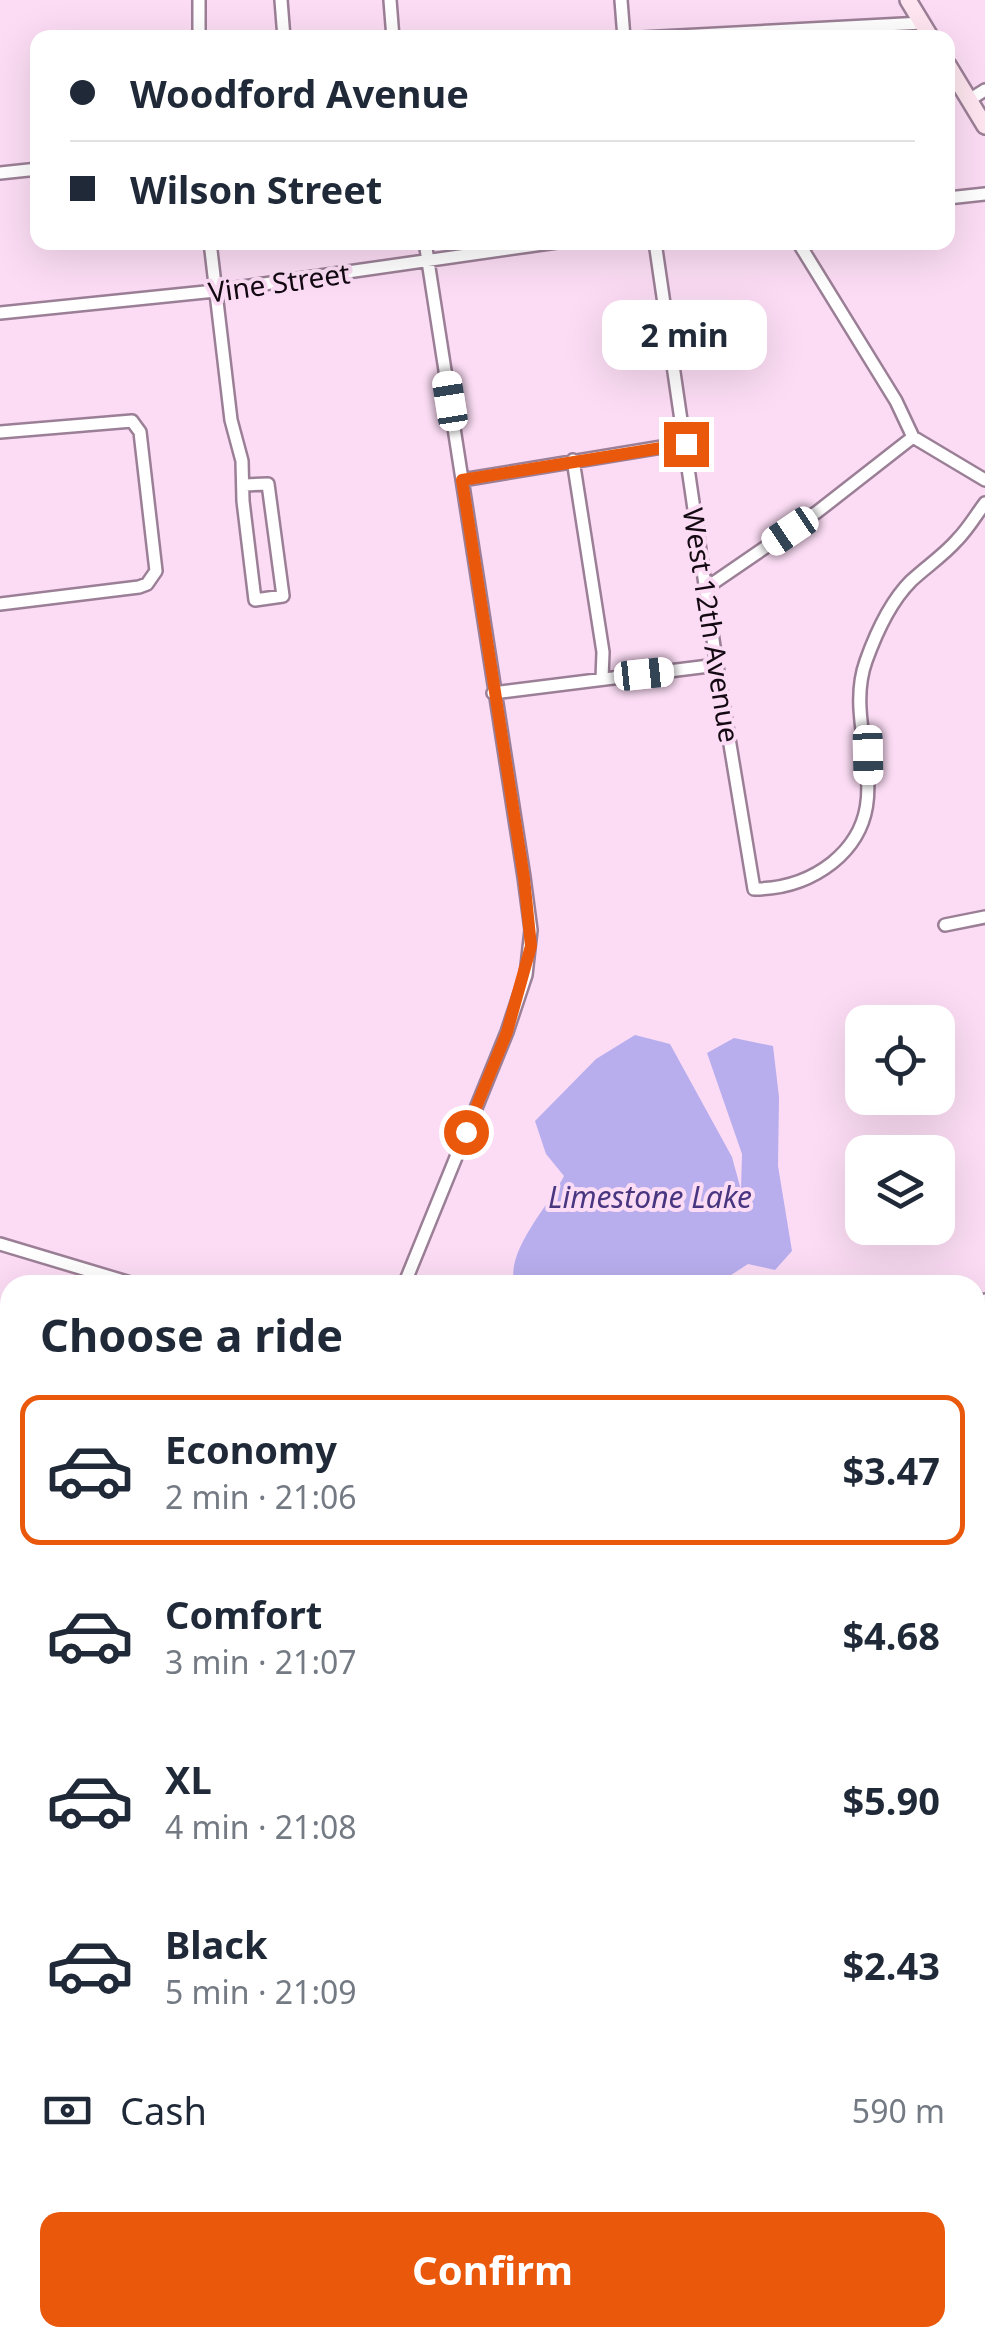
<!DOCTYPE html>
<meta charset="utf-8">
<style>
:root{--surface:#fff;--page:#f6f6f7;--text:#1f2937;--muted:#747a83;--line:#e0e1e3;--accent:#ea580c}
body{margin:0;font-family:"Noto Sans",sans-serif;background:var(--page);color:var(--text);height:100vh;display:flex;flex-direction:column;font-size:38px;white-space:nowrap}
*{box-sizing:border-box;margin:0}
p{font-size:32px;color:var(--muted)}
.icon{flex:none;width:55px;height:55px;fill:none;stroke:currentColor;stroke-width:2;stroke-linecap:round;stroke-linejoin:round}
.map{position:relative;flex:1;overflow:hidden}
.drawer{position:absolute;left:0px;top:1275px;width:985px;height:1072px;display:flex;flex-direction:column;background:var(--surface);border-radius:30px 30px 0 0;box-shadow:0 10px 40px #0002}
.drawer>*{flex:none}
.guide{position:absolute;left:30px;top:30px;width:925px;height:220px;border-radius:20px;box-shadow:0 10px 40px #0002;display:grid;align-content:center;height:220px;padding:0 40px;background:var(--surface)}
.controls{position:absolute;left:845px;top:1005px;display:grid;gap:20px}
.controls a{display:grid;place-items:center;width:110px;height:110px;border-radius:20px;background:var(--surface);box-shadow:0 10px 40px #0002;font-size:50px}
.end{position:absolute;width:45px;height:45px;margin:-22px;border:12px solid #ea580c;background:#fff;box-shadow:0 0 0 5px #fff}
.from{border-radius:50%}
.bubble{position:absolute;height:70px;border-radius:20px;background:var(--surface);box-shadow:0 10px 40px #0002;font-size:32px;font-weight:700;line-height:70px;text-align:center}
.car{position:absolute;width:30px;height:60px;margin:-30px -15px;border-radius:12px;box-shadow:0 0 8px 2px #0007;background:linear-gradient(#fff 24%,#345 0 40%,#fff 0 76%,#345 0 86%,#fff 0)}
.guide b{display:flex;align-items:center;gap:35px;height:95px;font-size:38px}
.guide b+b{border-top:2px solid var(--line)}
.guide i{width:25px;height:25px;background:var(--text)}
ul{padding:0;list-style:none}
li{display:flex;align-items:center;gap:30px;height:150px;margin:0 20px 15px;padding:0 20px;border:5px solid transparent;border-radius:20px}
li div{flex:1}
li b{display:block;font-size:38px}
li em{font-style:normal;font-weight:700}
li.on{border-color:var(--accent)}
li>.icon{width:90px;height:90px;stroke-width:1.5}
h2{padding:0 40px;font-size:45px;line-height:120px}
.pay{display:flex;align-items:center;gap:25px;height:110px;padding:0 40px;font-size:38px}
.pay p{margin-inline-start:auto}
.primary-button{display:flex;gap:20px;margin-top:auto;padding:20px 40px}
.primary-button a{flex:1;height:115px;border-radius:20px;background:var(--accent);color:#fff;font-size:40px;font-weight:700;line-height:115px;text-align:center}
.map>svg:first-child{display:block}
</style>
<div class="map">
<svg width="985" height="2346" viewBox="0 0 985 2346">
<rect width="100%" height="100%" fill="#fbdcf4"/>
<path fill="#f8c4c7" d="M0 2003 10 2007V2338H222L225 2346H0Z"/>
<path fill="#b8aeee" d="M635 1035 670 1044 732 1157 741 1190 742 1154 707 1053 734 1038 773 1046 779 1097 778 1166 792 1251 775 1270 748 1264 728 1277 727 1285H515C504 1252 549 1206 564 1176L546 1154 535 1121 596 1059Z"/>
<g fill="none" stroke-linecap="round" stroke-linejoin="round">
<g stroke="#9b7f96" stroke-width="16">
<path id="street" d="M281 0 284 38
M390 0 393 38
M621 0 624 38
M199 38V0
M641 38 922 23
M969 100 985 90
M0 173 38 169
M948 198 985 194
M210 242 231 420 242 461 243 501 255 600 283 596 268 484 244 485
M655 242 716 660 754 889C783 889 809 881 832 863 904 805 841 730 866 661 876 633 890 602 911 581 926 567 944 555 957 540 968 529 976 515 985 503
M0 313 215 291 557 242
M0 432 132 421 140 432 156 571 147 584 139 587 0 604
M913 437 985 480
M573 460 603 652 602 679
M462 480 686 443
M706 588 817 512 913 437 896 401 798 242
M493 693 717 665
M945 925 985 917
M0 1244 137 1285
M404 1285 507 1032 526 975 531 930 524 877 425 242
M978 1307 985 1300
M975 1456 985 1459
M975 1607 985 1603
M975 1620 985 1615
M975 1797 985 1792
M0 1836 6 1878 0 1889
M975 2027 985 2006
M975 2239 985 2276
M975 2293 985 2291
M777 2338 778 2346"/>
</g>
<g stroke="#9b7f96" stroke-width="20">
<path id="secondary" d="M908 0 931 38
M948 65 985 126"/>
</g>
<g stroke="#fff" stroke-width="22">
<path id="primary" d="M0 1631 10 1672
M355 2338 365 2346"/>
</g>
<use href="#street" stroke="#fff" stroke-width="11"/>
<use href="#secondary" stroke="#fee5ef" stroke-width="15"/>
<use href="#primary" stroke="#fdcbdf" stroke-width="18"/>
</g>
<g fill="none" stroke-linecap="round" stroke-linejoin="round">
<path stroke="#ea580c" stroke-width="12" d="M466 1132 507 1032 531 946 524 878 462 480 686 444"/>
</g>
<g text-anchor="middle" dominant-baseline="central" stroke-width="8" stroke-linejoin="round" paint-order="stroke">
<g font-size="28" fill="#130912" stroke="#fbdcf4">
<text transform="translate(279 282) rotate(-8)">Vine Street</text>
<text transform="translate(712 625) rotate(81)">West 12th Avenue</text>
</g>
<g font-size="30" font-style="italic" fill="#483680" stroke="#fbdcf4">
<text x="650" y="1196">Limestone Lake</text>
</g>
</g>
</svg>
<div class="controls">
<a><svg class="icon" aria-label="locate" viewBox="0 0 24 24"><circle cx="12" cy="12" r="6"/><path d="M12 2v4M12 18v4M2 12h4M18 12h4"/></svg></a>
<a><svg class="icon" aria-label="layers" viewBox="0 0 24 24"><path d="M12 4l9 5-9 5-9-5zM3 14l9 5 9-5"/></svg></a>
</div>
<i class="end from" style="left:466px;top:1132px"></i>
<i class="end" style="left:686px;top:444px"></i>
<div class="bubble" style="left:602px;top:300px;width:165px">2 min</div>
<i class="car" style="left:450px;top:401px;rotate:351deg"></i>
<i class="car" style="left:790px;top:531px;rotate:236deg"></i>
<i class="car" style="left:644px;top:674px;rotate:84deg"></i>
<i class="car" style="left:868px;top:755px;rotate:179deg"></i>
<div class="guide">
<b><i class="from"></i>Woodford Avenue</b>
<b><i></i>Wilson Street</b>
</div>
<section class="drawer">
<h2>Choose a ride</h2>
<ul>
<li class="on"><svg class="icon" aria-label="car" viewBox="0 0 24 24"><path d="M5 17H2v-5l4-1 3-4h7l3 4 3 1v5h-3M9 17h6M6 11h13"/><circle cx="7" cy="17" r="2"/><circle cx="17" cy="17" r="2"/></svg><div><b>Economy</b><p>2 min · 21:06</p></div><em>$3.47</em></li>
<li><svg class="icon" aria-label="car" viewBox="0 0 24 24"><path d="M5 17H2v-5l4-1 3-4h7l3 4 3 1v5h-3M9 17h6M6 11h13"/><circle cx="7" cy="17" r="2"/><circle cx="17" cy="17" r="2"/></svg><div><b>Comfort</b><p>3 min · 21:07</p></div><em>$4.68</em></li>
<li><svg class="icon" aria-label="car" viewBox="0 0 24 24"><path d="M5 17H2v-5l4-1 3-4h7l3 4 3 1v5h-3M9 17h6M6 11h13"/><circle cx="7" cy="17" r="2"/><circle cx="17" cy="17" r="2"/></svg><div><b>XL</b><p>4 min · 21:08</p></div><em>$5.90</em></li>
<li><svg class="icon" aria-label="car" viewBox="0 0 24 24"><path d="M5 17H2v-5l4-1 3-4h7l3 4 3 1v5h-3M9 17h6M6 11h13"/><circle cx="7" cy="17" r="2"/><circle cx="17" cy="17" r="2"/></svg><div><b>Black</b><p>5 min · 21:09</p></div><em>$2.43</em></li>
</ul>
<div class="pay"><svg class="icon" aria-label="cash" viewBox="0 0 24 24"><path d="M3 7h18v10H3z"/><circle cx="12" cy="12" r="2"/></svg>Cash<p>590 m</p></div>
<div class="primary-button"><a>Confirm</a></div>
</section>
</div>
